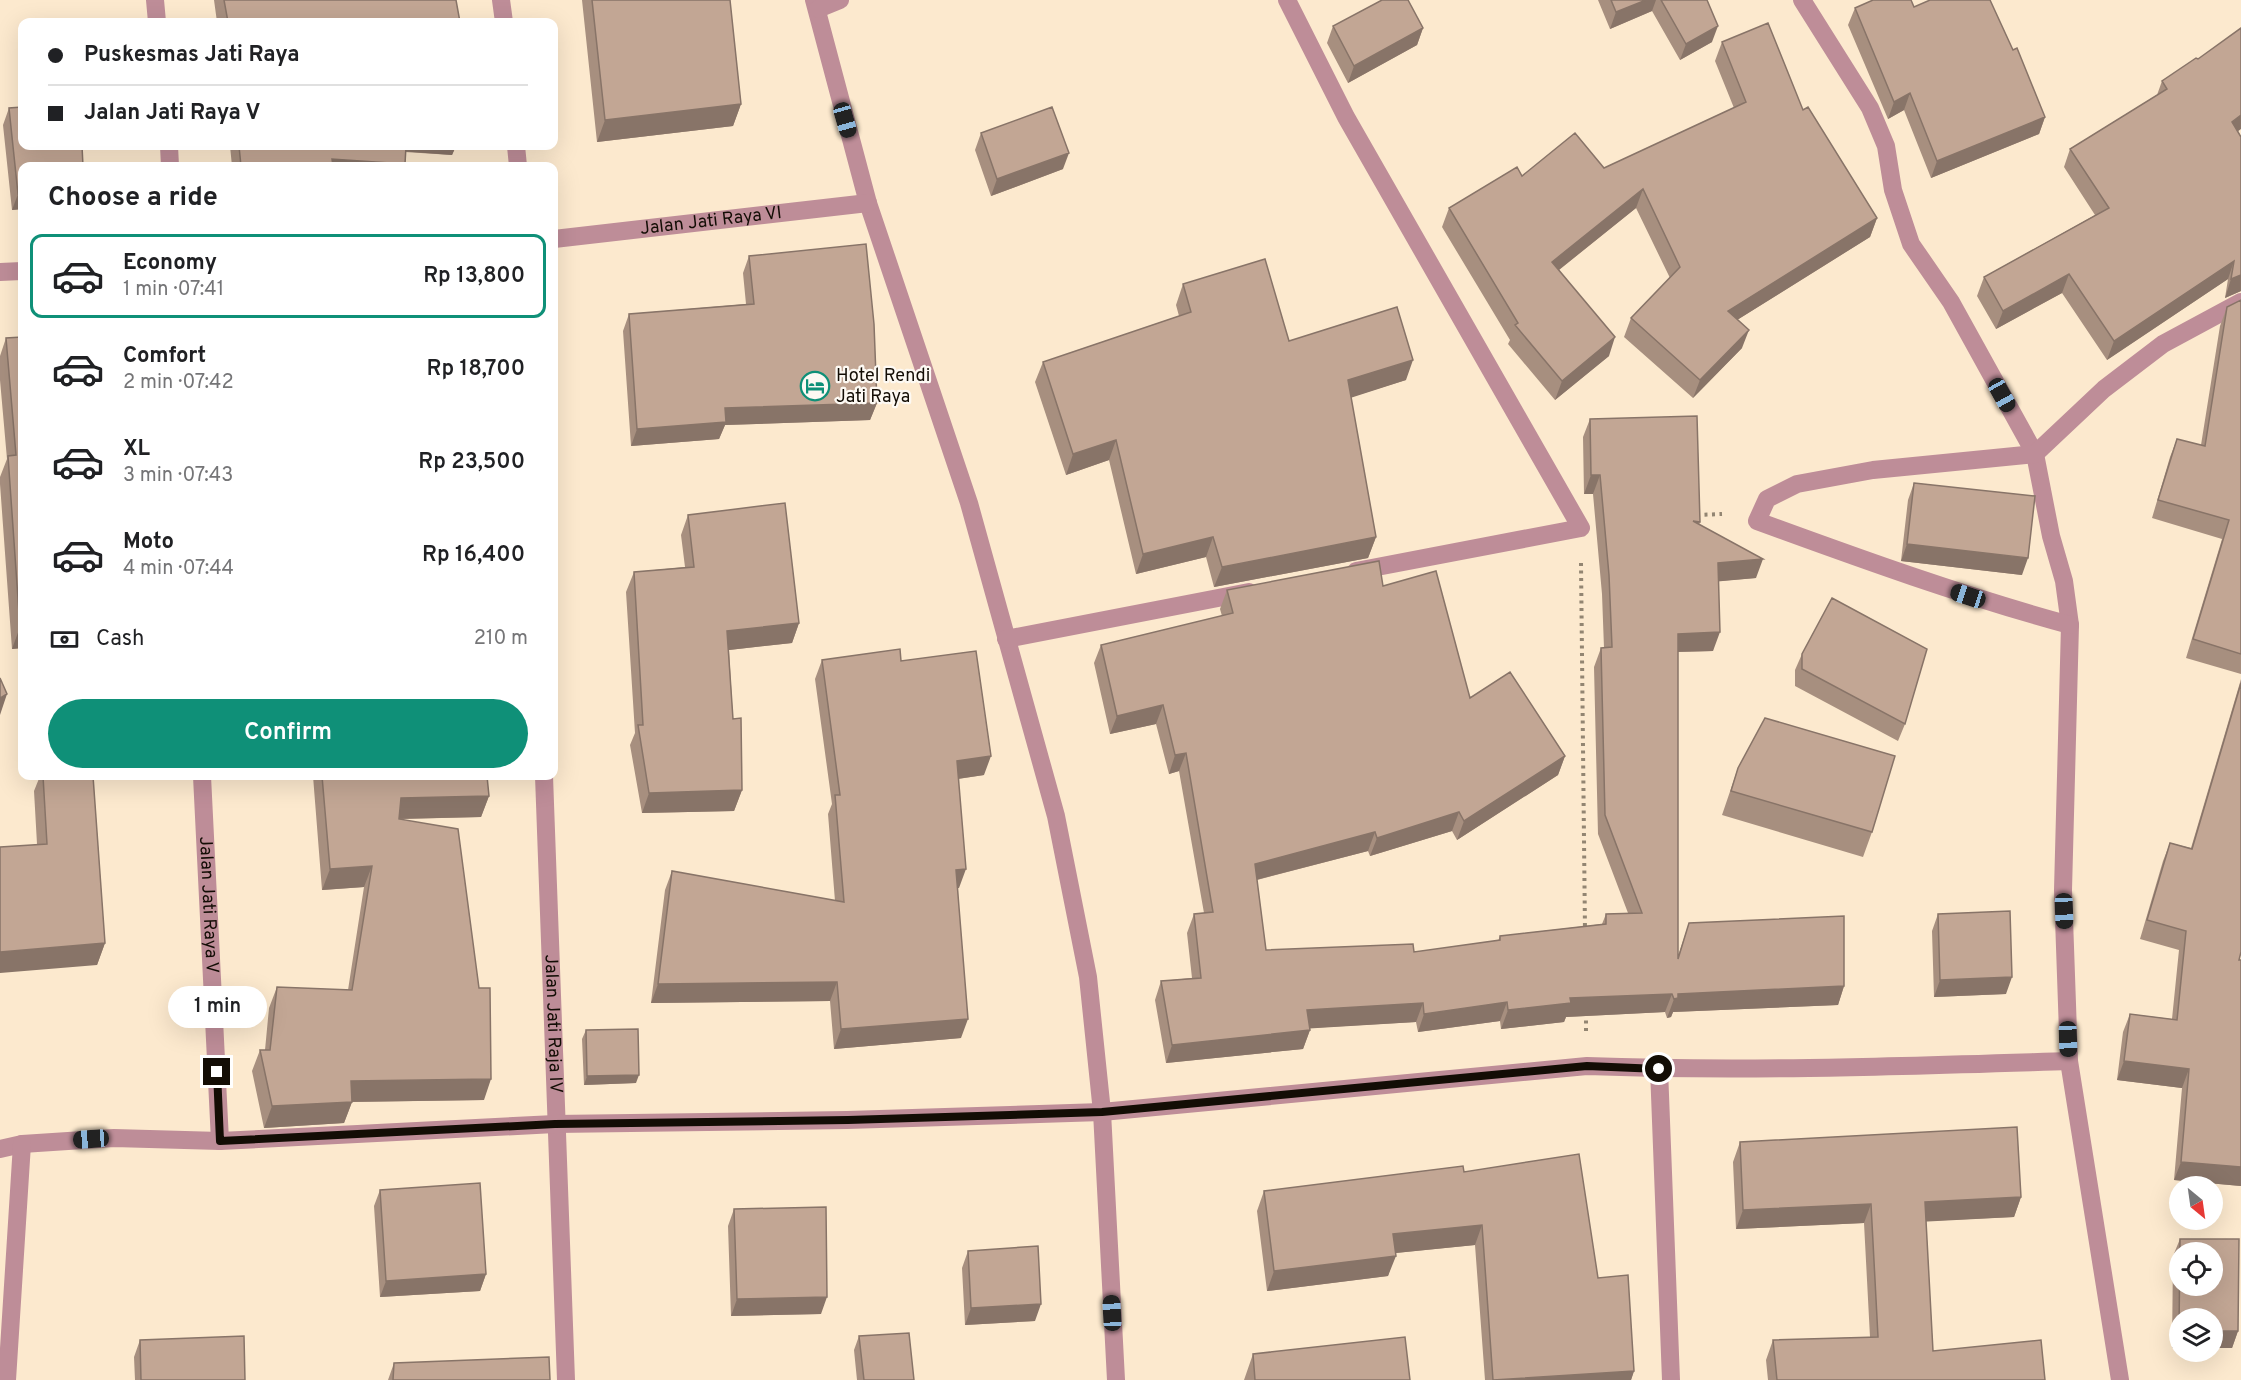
<!DOCTYPE html>
<meta charset="utf-8">
<style>
:root{--surface:#fff;--page:#f6f6f6;--text:#202124;--muted:#757577;--line:#e0e0e0;--accent:#0f9078}
body{margin:0;font-family:Overpass,sans-serif;background:var(--page);color:var(--text);height:100vh;display:flex;flex-direction:column;font-size:22px;white-space:nowrap}
*{box-sizing:border-box;margin:0}
p{font-size:20px;color:var(--muted)}
.icon{flex:none;width:33px;height:33px;fill:none;stroke:currentColor;stroke-width:2;stroke-linecap:round;stroke-linejoin:round}
.map{position:relative;flex:1;overflow:hidden}
.side{position:absolute;left:18px;top:162px;width:540px;height:618px;display:flex;flex-direction:column;background:var(--surface);border-radius:12px;box-shadow:0 6px 24px #0002}
.side>*{flex:none}
.banner{position:absolute;left:18px;top:18px;width:540px;height:132px;border-radius:12px;box-shadow:0 6px 24px #0002;display:grid;align-content:center;height:132px;padding:0 30px;background:var(--surface)}
.needle{width:39px;rotate:151deg}
.tools{position:absolute;left:2169px;top:1176px;display:grid;gap:12px}
.tools a{display:grid;place-items:center;width:54px;height:54px;border-radius:50%;background:var(--surface);box-shadow:0 6px 24px #0002;font-size:30px}
.end{position:absolute;width:27px;height:27px;margin:-14px;border:8px solid #130d05;background:#fff;box-shadow:0 0 0 3px #fff}
.from{border-radius:50%}
.bubble{position:absolute;height:42px;border-radius:21px;background:var(--surface);box-shadow:0 6px 24px #0002;font-size:20px;font-weight:600;line-height:42px;text-align:center}
.car{position:absolute;width:18px;height:36px;margin:-18px -9px;border-radius:8px;box-shadow:0 0 4px 2px #0007;background:linear-gradient(#222 24%,#8ab4d8 0 40%,#222 0 76%,#8ab4d8 0 86%,#222 0)}
.banner b{display:flex;align-items:center;gap:21px;height:57px;font-size:22px}
.banner b+b{border-top:2px solid var(--line)}
.banner i{width:15px;height:15px;background:var(--text)}
ul{padding:0;list-style:none}
li{display:flex;align-items:center;gap:18px;height:84px;margin:0 12px 9px;padding:0 18px;border:3px solid transparent;border-radius:12px}
li div{flex:1}
li b{display:block;font-size:22px}
li em{font-style:normal;font-weight:600}
li.active{border-color:var(--accent)}
li>.icon{width:54px;height:54px;stroke-width:1.5}
h2{padding:0 30px;font-size:27px;line-height:72px}
.pay{display:flex;align-items:center;gap:15px;height:66px;padding:0 30px;font-size:22px}
.pay p{margin-inline-start:auto}
.action{display:flex;gap:12px;margin-top:auto;padding:12px 30px}
.action a{flex:1;height:69px;border-radius:36px;background:var(--accent);color:#fff;font-size:24px;font-weight:600;line-height:69px;text-align:center}
.map>svg:first-child{display:block}
</style>
<div class="map">
<svg width="2241" height="1380" viewBox="0 0 2241 1380">
<rect width="100%" height="100%" fill="#fce9ce"/>
<g fill="none" stroke-linecap="round" stroke-linejoin="round">
<path stroke="#928572" stroke-width="4" stroke-dasharray="3 4.5" stroke-linecap="butt" d="M1697 515 1722 514
M1581 563 1585 931
M1586 1013V1033"/>
<g stroke="#be8d98" stroke-width="18">
<path d="M155 0 157 22"/>
<path d="M501 0 504 22"/>
<path d="M814 0 868 203 969 503 1056 816 1088 977 1102 1112 1116 1380"/>
<path d="M1287 0 1346 117 1581 528 1356 571"/>
<path d="M1802 0 1870 108 1886 146 1893 190 1911 244 1951 302 2035 454 2051 536 2064 581 2070 625 2063 890 2069 1061 2120 1380"/>
<path d="M818 9 840 0"/>
<path d="M169 146 170 166"/>
<path d="M516 146 518 166"/>
<path id="s1" d="M554 239 868 203"/>
<path d="M0 272 22 271"/>
<path d="M2070 625C1963 596 1861 559 1757 521L1767 499 1797 484 1873 470 2035 454 2104 389 2163 344 2241 302"/>
<path d="M1006 639 1249 592"/>
<path id="s2" d="M202 776 220 1141"/>
<path id="s3" d="M544 776 566 1380"/>
<path d="M1659 1069 1671 1380"/>
<path d="M0 1149 22 1144 114 1138 220 1141 555 1124 847 1120 1102 1112 1587 1066C1747 1072 1908 1066 2069 1061"/>
<path d="M7 1380 22 1144"/>
</g>
</g>
<path fill="#a78f7f" d="M214 0H456L460 22H217Z
M582 0H730L741 104 733 126 597 142Z
M1598 0H1707L1712 42 1680 60 1652 11 1610 29Z
M1914 7 2013 50 2045 117 2039 134 1931 178 1904 110 1888 119 1848 25 1855 8Z
M1333 26 1423 28 1417 45 1348 83 1327 43Z
M1722 42 1803 110 1877 218 1870 237 1737 320 1742 348 1693 398 1624 337 1631 318 1670 278 1636 208 1559 270 1609 356 1555 400 1508 344 1510 340 1442 227 1449 208 1522 176 1604 168 1734 108 1715 61Z
M2162 81 2238 131 2241 137V291L2225 298 2228 279 2107 360 2062 293 1996 329 1977 296 1984 277 2095 215 2064 167 2070 149 2157 95Z
M9 108 22 209 12 210 3 125Z
M981 133 1063 169 991 196 975 150Z
M230 146H456L452 155 405 152 404 166H232Z
M749 256 877 403 870 420 725 425 719 439 631 446 623 331 629 314 746 304 743 273Z
M1183 284 1289 341 1406 380 1351 397 1376 537 1368 558 1214 587 1206 557 1136 574 1109 460 1066 475 1035 382 1043 362 1179 316 1176 305Z
M2241 300V674L2186 658 2222 539 2152 518 2170 457 2177 439 2201 445 2220 326 2227 307Z
M22 337V648L12 649 0 484V477L7 459 0 380V356L6 338Z
M1590 419 1700 522 1699 525 1756 578 1719 581 1713 651 1678 652V956L1689 923 1844 986 1838 1005 1673 1012 1671 1017 1667 1018 1665 1012 1566 1017 1564 1022 1501 1029 1500 1021 1418 1032 1416 1022 1310 1028V1030L1303 1049 1166 1063 1155 1000 1161 981 1192 978 1187 933 1194 914 1204 913 1179 771 1169 774 1156 724 1110 734 1094 663 1101 645 1222 616 1220 609 1227 590 1383 586 1470 698 1565 756 1558 775 1457 840 1452 831 1370 856 1368 851 1257 880 1266 950 1414 952 1498 941 1500 936 1602 924 1606 914 1628 913 1598 834 1594 667 1601 648H1604L1602 594 1593 494H1584L1583 437Z
M1914 483 2022 575 1901 561 1908 500Z
M688 515 799 623 792 643 729 650 733 719 742 790 734 811 642 813 630 745 635 733 626 592 634 572 685 567 681 535Z
M1802 654 1905 724 1898 741 1795 686V670Z
M822 660 901 661 984 775 958 779 959 888H958L961 1038 834 1049 830 1001 651 1003 665 890 672 871 835 901 828 814 832 804 815 679Z
M2241 679V952L2239 960 2241 1186 2174 1180 2182 1088 2117 1080 2123 1032 2130 1014 2172 1019 2179 950 2140 939 2163 861 2170 843 2191 848Z
M1738 768 1872 832 1863 857 1722 815Z
M40 776H93L105 943 97 965 37 844 34 791Z
M313 776H487L489 796 481 817 402 819 484 1100 352 1102 344 1123 264 1128 252 1071 260 1050H265L269 1008 277 987 348 990 364 887 322 890Z
M1938 914 2006 994 1934 997 1932 931Z
M586 1030 636 1083 584 1085 582 1039Z
M1740 1142 2021 1197 2014 1217 1926 1221 1933 1351 2045 1380H1768L1766 1360 1773 1340 1870 1337 1864 1223 1736 1229 1733 1162Z
M1464 1172 1598 1278 1634 1371 1631 1380H1485L1475 1245 1395 1253 1388 1276 1267 1291 1257 1211 1264 1191Z
M380 1190 486 1274 480 1291 380 1297 374 1206Z
M734 1209 821 1314 731 1316 728 1226Z
M2180 1239 2238 1331 2232 1348H2172L2173 1256Z
M968 1251 1035 1321 965 1325 962 1268Z
M859 1336 914 1380H857L854 1350Z
M140 1340 245 1380H135L134 1357Z
M1253 1354 1410 1380H1244Z
M394 1363 550 1380H388Z"/>
<path fill="#887468" d="M1646 0H1656L1652 11 1610 29 1616 12Z
M1718 26 1712 42 1680 60 1686 44Z
M1423 28 1417 45 1348 83 1354 66Z
M1910 93 1904 110 1888 119 1894 102Z
M741 104 733 126 597 142 605 120Z
M2241 115V129L2225 141 2232 122Z
M2045 117 2039 134 1931 178 1937 161Z
M401 146H456L452 155 399 151Z
M1069 153 1063 169 991 196 997 179Z
M332 159 405 164 404 166H330Z
M1643 189 1636 208 1545 281 1552 262Z
M22 193V209L12 210 18 194Z
M1877 218 1870 237 1721 330 1728 311Z
M2234 261 2228 279 2107 360 2114 341Z
M2069 274 2062 293 1996 329 2003 311Z
M2241 275V291L2225 298 2231 279Z
M1749 330 1742 348 1693 398 1700 380Z
M1615 337 1609 356 1555 400 1562 381Z
M1413 360 1406 380 1341 401 1348 380Z
M877 403 870 420 725 425 719 439 631 446 637 429 725 408Z
M1116 440 1109 460 1066 475 1073 454Z
M1591 475H1600L1593 494H1584Z
M1213 537 1206 557 1136 574 1143 554Z
M1376 537 1368 558 1214 587 1222 567Z
M1907 544 2028 558 2022 575 1901 561Z
M1763 559 1756 578 1712 582 1718 563Z
M799 623 792 643 720 651 727 631Z
M20 627H22V648L12 649Z
M1720 632 1713 651 1671 652 1678 634Z
M7 694 0 715V698Z
M1163 705 1156 724 1110 734 1117 716Z
M1186 753 1179 771 1169 774 1175 755Z
M991 756 984 775 950 780 957 761Z
M1565 756 1558 775 1457 840 1464 821Z
M742 790 734 811 642 813 649 793Z
M489 796 481 817 393 819 401 798Z
M1459 812 1452 831 1370 856 1377 838Z
M1375 832 1368 851 1248 882 1255 864Z
M372 866 364 887 322 890 330 869Z
M966 869 959 888 949 889 956 870Z
M105 943 97 965 0 973V952Z
M2012 977 2006 994 1934 997 1940 980Z
M837 982 830 1001 651 1003 658 984Z
M1844 986 1838 1005 1673 1012 1671 1017 1667 1018 1674 999 1678 994Z
M1672 994 1665 1012 1566 1017 1564 1022 1501 1029 1508 1010 1570 998Z
M1507 1002 1500 1021 1418 1032 1424 1014Z
M1423 1003 1416 1022 1301 1029 1307 1010Z
M968 1019 961 1038 834 1049 841 1029Z
M1310 1030 1303 1049 1166 1063 1172 1045Z
M2124 1061 2189 1069 2182 1088 2117 1080Z
M639 1075 636 1083 584 1085 587 1076Z
M491 1079 484 1100 343 1102 351 1081Z
M352 1102 344 1123 264 1128 272 1106Z
M2181 1162 2241 1167V1186L2174 1180Z
M2021 1197 2014 1217 1918 1222 1925 1202Z
M1871 1204 1864 1223 1736 1229 1743 1210Z
M1482 1225 1475 1245 1386 1254 1393 1234Z
M1396 1256 1388 1276 1267 1291 1274 1271Z
M486 1274 480 1291 380 1297 386 1281Z
M827 1297 821 1314 731 1316 737 1299Z
M1041 1304 1035 1321 965 1325 971 1308Z
M2179 1331H2180V1348H2172Z
M2212 1331H2238L2232 1348H2212Z
M1634 1371 1631 1380H1498Z"/>
<path fill="#c2a694" stroke="#887468" stroke-width="1.5" fill-rule="evenodd" d="M224 0H456L460 22H228Z
M592 0H730L741 104 605 120Z
M1382 0H1408L1423 28 1354 66 1333 26Z
M1611 0H1646L1616 12Z
M1661 0H1707L1718 26 1686 44Z
M1873 0H1911L1914 7 1930 0H1990L2013 50 2017 48 2045 117 1937 161 1910 93 1894 102 1855 8Z
M1768 23 1803 110 1808 107 1877 218 1728 311 1749 330 1700 380 1631 318 1680 267 1643 189 1552 262 1615 337 1562 381 1515 325 1518 323 1449 208 1517 167 1522 176 1575 133 1604 168 1746 102 1722 42Z
M2241 28V115L2232 122 2241 137V275L2231 279 2234 261 2114 341 2069 274 2003 311 1984 277 2109 208 2070 149 2167 89 2162 81 2196 58 2198 59Z
M22 107V146H82L83 166H22V193L18 194 9 108Z
M1052 107 1069 153 997 179 981 133Z
M239 146H406L405 164 332 159 333 166H241Z
M866 244 874 324 877 403 725 408 726 422 637 429 629 314 754 304 749 256Z
M1265 259 1289 341 1397 307 1413 360 1348 380 1376 537 1222 567 1213 537 1143 554 1116 440 1073 454 1043 362 1191 312 1183 284Z
M2241 300V654L2193 639 2229 520 2158 500 2177 439 2205 446 2227 307Z
M22 337V627H20L8 456 16 455 6 338Z
M1697 416 1700 522 1693 521 1763 559 1718 563 1720 632 1678 634V959L1689 923 1844 916V986L1678 994V998L1674 999 1672 994 1570 998 1571 1003 1508 1010 1507 1002 1424 1014 1423 1003 1307 1010 1310 1030 1172 1045 1161 981 1201 978 1194 914 1213 912 1186 753 1175 755 1163 705 1117 716 1101 645 1233 613 1227 590 1379 561 1383 586 1436 571 1470 698 1510 672 1565 756 1464 821 1459 812 1377 838 1375 832 1255 864 1266 950 1413 944 1414 952 1500 940V936L1606 924V914L1642 913 1605 815 1601 648 1612 647 1609 575 1600 475H1591L1590 419Z
M1914 483 2035 496 2028 558 1907 544Z
M785 503 799 623 727 631 733 719 741 718 742 790 649 793 638 725H643L634 572 694 567 688 515Z
M1832 598 1927 649 1905 724 1802 669V654Z
M900 649 901 661 976 651 991 756 957 761 966 869 956 870 968 1019 841 1029 837 982 658 984 672 871 844 902 835 795H840L822 660Z
M0 678 7 694 0 698Z
M2241 683V952L2239 960H2241V1167L2181 1162 2189 1069 2124 1061 2130 1014 2177 1020 2186 931 2147 920 2170 843 2192 849Z
M1765 718 1895 756 1872 832 1731 791 1738 768Z
M43 776H93L105 943 0 952V847L47 844Z
M322 776H487L489 796 401 798 399 819 458 829 479 988H490L491 1079 351 1081 352 1102 272 1106 260 1050H270L277 987 352 990 372 866 330 869Z
M2010 911 2012 977 1940 980 1938 914Z
M638 1029 639 1075 587 1076 586 1030Z
M2017 1127 2021 1197 1925 1202 1933 1351 2041 1340 2045 1380H1777L1773 1340 1878 1337 1871 1204 1743 1210 1740 1142Z
M1579 1154 1598 1278 1628 1275 1634 1371 1493 1380 1482 1225 1393 1234 1396 1256 1274 1271 1264 1191 1463 1166 1464 1172Z
M480 1183 486 1274 386 1281 380 1190Z
M826 1207 827 1297 737 1299 734 1209Z
M2180 1239H2239L2238 1331H2212V1318H2180V1331H2179ZM2180 1252H2212V1286H2180Z
M1038 1246 1041 1304 971 1308 968 1251Z
M909 1333 914 1380H864L859 1336Z
M244 1336 245 1380H141L140 1340Z
M1405 1337 1410 1380H1255L1253 1354Z
M549 1357 550 1380H393L394 1363Z"/>
<g fill="none" stroke-linecap="round" stroke-linejoin="round">
<path stroke="#130d05" stroke-width="8" d="M217 1072 220 1141 555 1124 848 1120 1102 1112 1587 1066 1659 1069"/>
</g>
<defs>
<g id="hotel-ring" transform="scale(1.5)"><circle r="9.5" fill="#fdf9f3" stroke="#0f9078" stroke-width="1.5"/><path d="M-6-4.5h1.5V1H6V5H4.5V3h-9V5H-6ZM-4 0a1.8 1.8 0 1 1 3.6 0ZM.5 0V-2.5h3Q6-2.5 6 0Z" fill="#0f9078"/></g>
</defs>
<g fill-rule="evenodd">
<use href="#hotel-ring" x="815" y="386"/>
</g>
<g text-anchor="middle" dominant-baseline="central" stroke-width="4.5" stroke-linejoin="round" paint-order="stroke">
<g font-size="18" fill="#130d05" stroke="#fdf9f3">
<text stroke="none"><textPath href="#s1" startOffset="158">Jalan Jati Raya VI</textPath></text>
<text stroke="none"><textPath href="#s2" startOffset="129">Jalan Jati Raya V</textPath></text>
<text stroke="none"><textPath href="#s3" startOffset="248">Jalan Jati Raja IV</textPath></text>
</g>
<g font-size="18" fill="#130d05" stroke="#fdf9f3" text-anchor="start">
<text x="836" y="376">Hotel Rendi<tspan x="836" dy="21">Jati Raya</tspan></text>
</g>
</g>
</svg>
<div class="tools">
<a><svg class="needle" viewBox="-14 -14 28 28"><path d="M0-13l5 13h-10z" fill="#e53935"/><path d="M0 13l5-13h-10z" fill="#757577"/></svg></a>
<a><svg class="icon" aria-label="locate" viewBox="0 0 24 24"><circle cx="12" cy="12" r="6"/><path d="M12 2v4M12 18v4M2 12h4M18 12h4"/></svg></a>
<a><svg class="icon" aria-label="layers" viewBox="0 0 24 24"><path d="M12 4l9 5-9 5-9-5zM3 14l9 5 9-5"/></svg></a>
</div>
<i class="end from" style="left:1659px;top:1069px"></i>
<i class="end" style="left:217px;top:1072px"></i>
<div class="bubble" style="left:168px;top:986px;width:99px">1 min</div>
<i class="car" style="left:845px;top:120px;rotate:164deg"></i>
<i class="car" style="left:2002px;top:395px;rotate:151deg"></i>
<i class="car" style="left:1968px;top:596px;rotate:288deg"></i>
<i class="car" style="left:2064px;top:911px;rotate:178deg"></i>
<i class="car" style="left:2068px;top:1039px;rotate:178deg"></i>
<i class="car" style="left:91px;top:1139px;rotate:266deg"></i>
<i class="car" style="left:1112px;top:1313px;rotate:357deg"></i>
<div class="banner">
<b><i class="from"></i>Puskesmas Jati Raya</b>
<b><i></i>Jalan Jati Raya V</b>
</div>
<section class="side">
<h2>Choose a ride</h2>
<ul>
<li class="active"><svg class="icon" aria-label="car" viewBox="0 0 24 24"><path d="M5 17H2v-5l4-1 3-4h7l3 4 3 1v5h-3M9 17h6M6 11h13"/><circle cx="7" cy="17" r="2"/><circle cx="17" cy="17" r="2"/></svg><div><b>Economy</b><p>1 min · 07:41</p></div><em>Rp 13,800</em></li>
<li><svg class="icon" aria-label="car" viewBox="0 0 24 24"><path d="M5 17H2v-5l4-1 3-4h7l3 4 3 1v5h-3M9 17h6M6 11h13"/><circle cx="7" cy="17" r="2"/><circle cx="17" cy="17" r="2"/></svg><div><b>Comfort</b><p>2 min · 07:42</p></div><em>Rp 18,700</em></li>
<li><svg class="icon" aria-label="car" viewBox="0 0 24 24"><path d="M5 17H2v-5l4-1 3-4h7l3 4 3 1v5h-3M9 17h6M6 11h13"/><circle cx="7" cy="17" r="2"/><circle cx="17" cy="17" r="2"/></svg><div><b>XL</b><p>3 min · 07:43</p></div><em>Rp 23,500</em></li>
<li><svg class="icon" aria-label="car" viewBox="0 0 24 24"><path d="M5 17H2v-5l4-1 3-4h7l3 4 3 1v5h-3M9 17h6M6 11h13"/><circle cx="7" cy="17" r="2"/><circle cx="17" cy="17" r="2"/></svg><div><b>Moto</b><p>4 min · 07:44</p></div><em>Rp 16,400</em></li>
</ul>
<div class="pay"><svg class="icon" aria-label="cash" viewBox="0 0 24 24"><path d="M3 7h18v10H3z"/><circle cx="12" cy="12" r="2"/></svg>Cash<p>210 m</p></div>
<div class="action"><a>Confirm</a></div>
</section>
</div>
